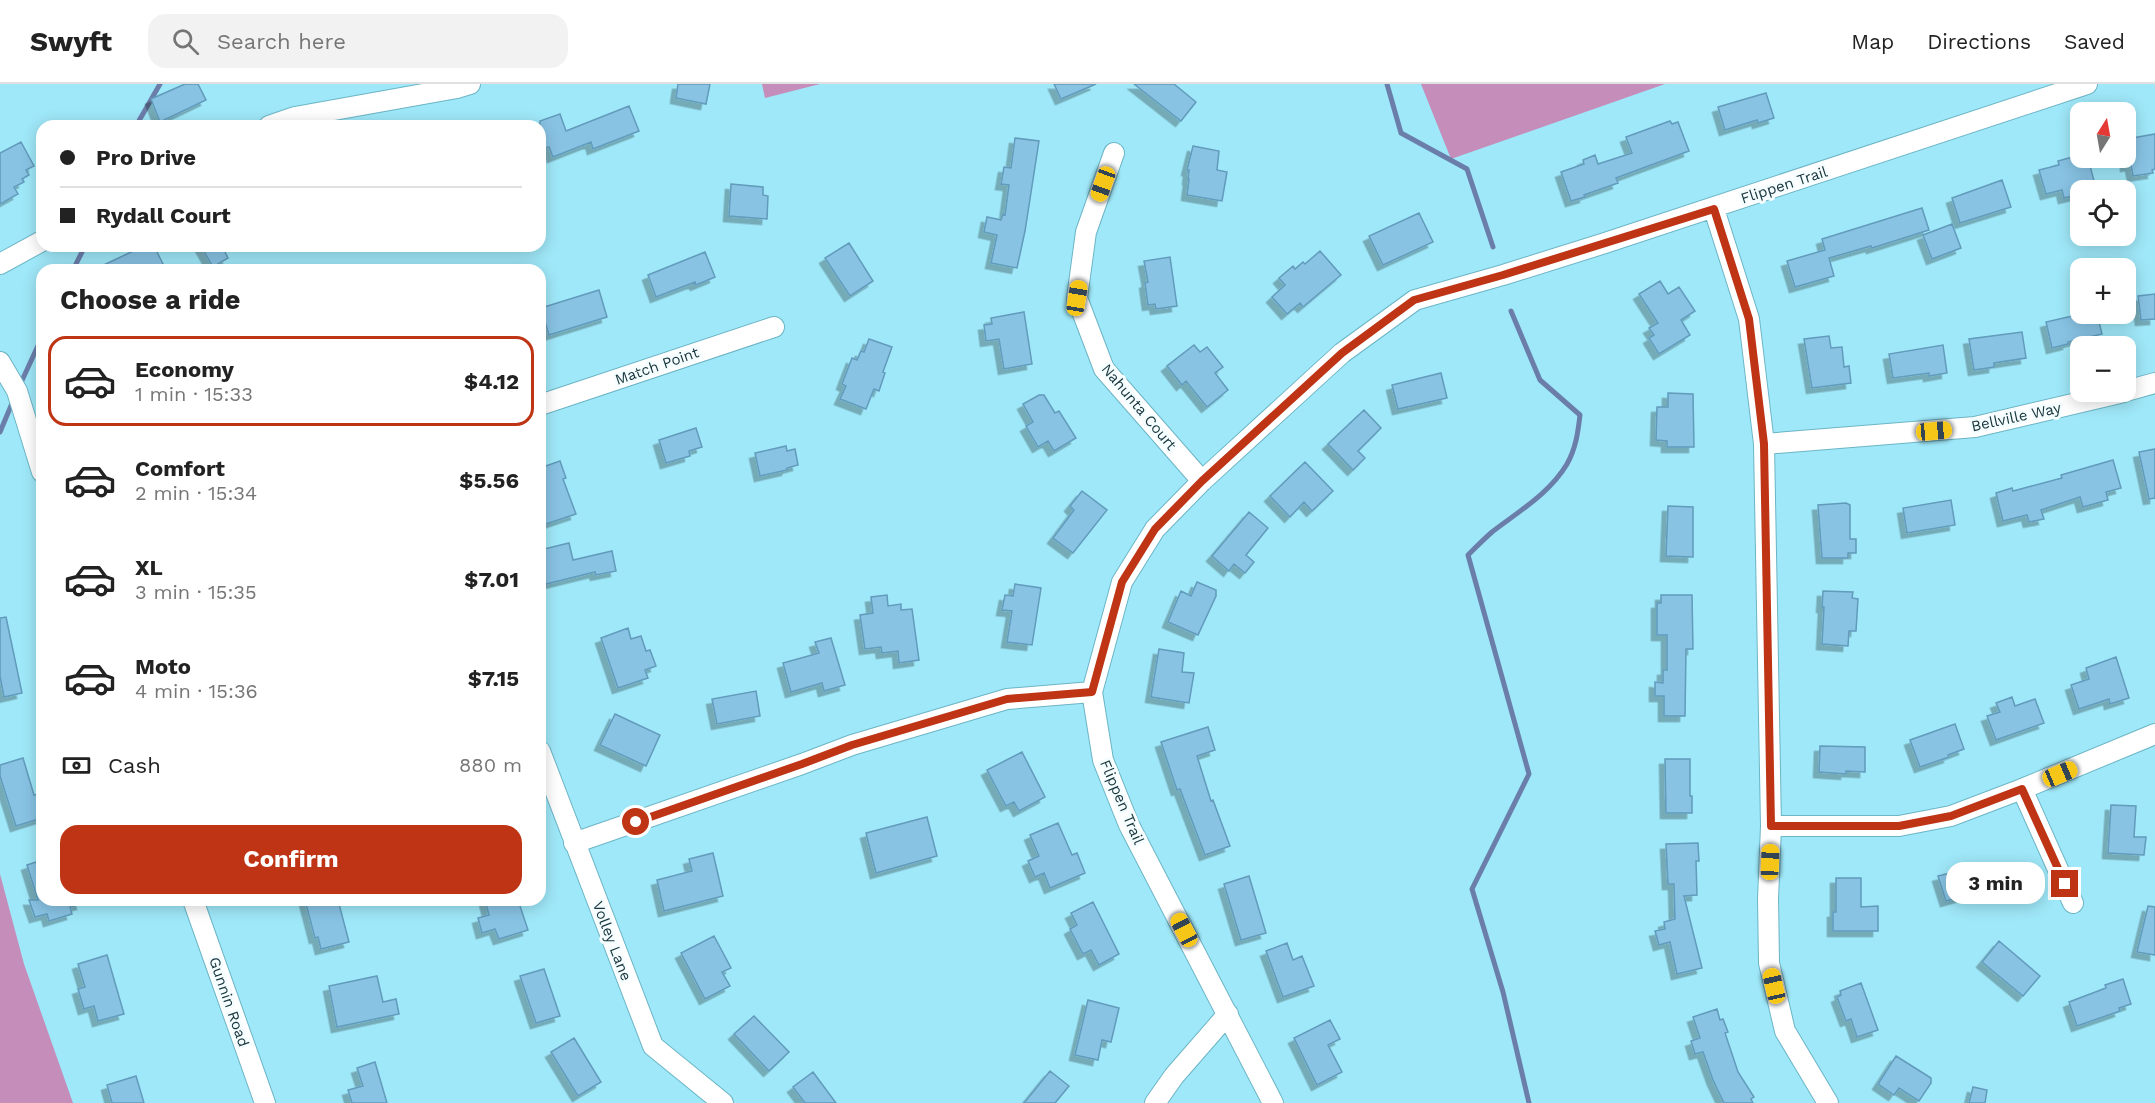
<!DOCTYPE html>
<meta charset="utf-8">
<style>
:root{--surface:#fff;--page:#f2f2f2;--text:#222;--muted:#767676;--line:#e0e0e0;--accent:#be3414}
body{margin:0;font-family:"Work Sans",sans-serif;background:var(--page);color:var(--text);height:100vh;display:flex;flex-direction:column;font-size:22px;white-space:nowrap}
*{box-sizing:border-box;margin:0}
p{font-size:20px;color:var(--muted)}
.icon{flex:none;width:33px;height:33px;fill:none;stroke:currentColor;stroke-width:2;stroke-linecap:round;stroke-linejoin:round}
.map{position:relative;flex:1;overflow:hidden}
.details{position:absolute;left:36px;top:180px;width:510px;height:642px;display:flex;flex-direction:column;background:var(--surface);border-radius:18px;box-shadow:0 3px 15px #0003}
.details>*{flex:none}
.guide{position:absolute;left:36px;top:36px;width:510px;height:132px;border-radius:18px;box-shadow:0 3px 15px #0003;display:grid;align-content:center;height:132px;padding:0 24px;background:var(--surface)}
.needle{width:39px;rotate:11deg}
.buttons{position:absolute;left:2070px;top:18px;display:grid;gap:12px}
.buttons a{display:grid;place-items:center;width:66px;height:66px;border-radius:12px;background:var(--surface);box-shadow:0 3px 15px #0003;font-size:30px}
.end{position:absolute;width:27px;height:27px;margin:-14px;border:8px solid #be3414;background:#fff;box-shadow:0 0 0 3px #fff}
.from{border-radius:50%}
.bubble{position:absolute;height:42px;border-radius:18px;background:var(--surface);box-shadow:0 3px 15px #0003;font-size:20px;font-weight:700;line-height:42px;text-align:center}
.car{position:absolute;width:18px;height:36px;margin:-18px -9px;border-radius:8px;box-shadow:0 0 4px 2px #0007;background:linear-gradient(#f5c518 24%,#345 0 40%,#f5c518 0 76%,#345 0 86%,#f5c518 0)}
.guide b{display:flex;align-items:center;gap:21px;height:57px;font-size:22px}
.guide b+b{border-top:2px solid var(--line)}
.guide i{width:15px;height:15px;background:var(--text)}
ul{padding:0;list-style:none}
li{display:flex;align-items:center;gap:18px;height:90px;margin:0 12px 9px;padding:0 12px;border:3px solid transparent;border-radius:18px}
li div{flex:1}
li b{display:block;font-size:22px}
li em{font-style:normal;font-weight:700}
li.selected{border-color:var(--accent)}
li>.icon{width:54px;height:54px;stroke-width:1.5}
h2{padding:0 24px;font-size:27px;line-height:72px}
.pay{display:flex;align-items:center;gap:15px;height:66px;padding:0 24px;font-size:22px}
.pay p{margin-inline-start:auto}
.action{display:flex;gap:12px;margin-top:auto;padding:12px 24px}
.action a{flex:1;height:69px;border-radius:18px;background:var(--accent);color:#fff;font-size:24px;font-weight:700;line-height:69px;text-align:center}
header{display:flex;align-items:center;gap:36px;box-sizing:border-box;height:84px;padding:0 30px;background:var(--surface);border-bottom:2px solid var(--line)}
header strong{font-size:28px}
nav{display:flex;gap:33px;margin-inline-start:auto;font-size:21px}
.search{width:420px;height:54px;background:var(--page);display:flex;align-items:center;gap:15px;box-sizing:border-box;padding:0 21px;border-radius:18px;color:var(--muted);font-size:22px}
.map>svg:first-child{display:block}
</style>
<header>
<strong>Swyft</strong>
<div class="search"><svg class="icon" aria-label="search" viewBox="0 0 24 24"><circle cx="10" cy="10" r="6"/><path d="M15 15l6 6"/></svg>Search here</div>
<nav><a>Map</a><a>Directions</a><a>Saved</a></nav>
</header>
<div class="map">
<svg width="2155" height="1019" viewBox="0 0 2155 1019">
<defs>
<filter id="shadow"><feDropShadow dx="-5.5" dy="5.5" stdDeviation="0" flood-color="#0004"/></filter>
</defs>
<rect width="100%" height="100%" fill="#9fe8f9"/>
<path fill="#c58dba" d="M762 0H820L765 14Z
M1421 0H1665L1451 75Z
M0 790 24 880 73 1019H0Z"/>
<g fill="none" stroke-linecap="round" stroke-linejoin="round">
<path stroke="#6b7eaa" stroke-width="5" d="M1387 0 1401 49 1467 85 1493 163
M136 42 160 0
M73 186 85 162
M1511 227 1540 296 1580 331C1578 348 1576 364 1567 380 1550 409 1518 428 1492 448 1484 455 1476 463 1468 471L1529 690 1472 805 1503 908 1529 1019
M19 303 42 253
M0 348 13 317"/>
</g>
<path fill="#88c3e4" stroke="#629bbb" stroke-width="1.5" filter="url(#shadow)" d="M185 0H198L206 16 160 38 151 15Z
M678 0H710L706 20 676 14Z
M1054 0H1096L1061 15Z
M1134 0H1174L1196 18 1181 37Z
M1766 9 1774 34 1758 39 1757 36 1725 46 1718 23Z
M629 22 639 47 593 65 591 58 553 73 549 63 540 66V37L560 30 566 47Z
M1670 37 1672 40 1678 38 1689 67 1616 94 1618 99 1584 111 1585 113 1571 117 1561 88 1584 80 1583 76 1595 71 1598 80 1632 69 1626 53Z
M2155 50V85L2152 86 2153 89 2133 92 2131 81 2126 82V57L2127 55Z
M1015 54 1039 57 1025 147 1017 184 991 179 997 151 984 148 987 133 1001 136 1003 130 1005 131 1009 101 1001 100 1004 83 1011 84Z
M21 58 34 82 26 86 29 91 22 95 24 98 14 103 18 110 0 120V69Z
M1193 62 1219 67 1217 86 1227 88 1222 117 1187 111 1189 95H1188L1189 86H1187Z
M2080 71 2082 75 2088 74 2094 97 2075 102 2077 111 2064 114 2062 106 2046 110 2039 86 2059 81 2058 77Z
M2002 96 2011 123 1960 139 1952 114Z
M731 100 763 103V111L768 112 767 135 729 132Z
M1922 124 1929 146 1872 164 1871 162 1829 174 1834 192 1795 203 1787 177 1825 166 1822 155Z
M1419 129 1433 158 1383 181 1369 152Z
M1952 140 1961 164 1932 175 1923 151Z
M849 159 873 197 850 212 825 174Z
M144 162H154L166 186H93Z
M201 162H222L228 174 213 183Z
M1320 167 1341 191 1303 223 1300 219 1287 230 1272 213 1285 201 1279 194 1293 182 1295 185 1303 178 1305 180Z
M705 168 715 193 696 201 695 198 656 213 648 191Z
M1170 173 1177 222 1156 225 1155 220 1148 221 1145 199 1148 198 1144 177Z
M1660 197 1668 210 1679 203 1695 227 1681 236 1690 251 1659 270 1649 254 1654 251 1649 244 1658 239 1639 210Z
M599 206 607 233 549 251 541 224Z
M2155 210V235L2141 236 2138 212Z
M1024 228 1032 280 1004 285 999 255 986 257 984 241 992 240 991 234Z
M2081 230H2097L2102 250 2068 258V260L2052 264 2046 238Z
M2022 248 2026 274 1994 279V283L1974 286 1969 255Z
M1829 252 1831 264 1842 263 1844 283 1849 282 1851 299 1812 304 1804 255Z
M869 255 892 263 883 288 885 289 879 307 874 305 866 325 840 315 846 302 842 300 852 274 857 276 861 267 864 268Z
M1194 261 1200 268 1207 263 1223 283 1215 289 1228 306 1207 323 1186 297 1182 301 1167 282Z
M1943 261 1947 289 1929 292V289L1893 294 1889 270Z
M1441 289 1447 314 1398 325 1392 301Z
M1668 309 1693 310 1694 363H1667V357L1656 356 1657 323H1668Z
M1039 311H1044L1055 329 1059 327 1076 354 1054 367 1048 357 1038 363 1026 342 1033 338 1023 320Z
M1364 326 1381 344 1358 367 1365 374 1353 386 1328 360Z
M696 344 702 363 689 367 690 372 666 379 659 356Z
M786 362 787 367 795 365 798 381 787 384V386L760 392 755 369Z
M2155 365V414L2149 415 2139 368Z
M2113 376 2121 404 2106 408 2108 416 2083 423 2080 413 2041 426 2044 435 2029 438 2027 431 2003 437 1996 409 2012 404 2013 407 2062 394 2061 391Z
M560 377 566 394 563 395 576 430 540 442V384Z
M1305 378 1333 407 1312 427 1304 418 1290 433 1270 412Z
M1082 407 1107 426 1073 469 1053 454 1074 426 1070 422Z
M1951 416 1955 441 1907 449 1903 424Z
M1846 419 1850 421V455H1856V469H1848V474H1822L1818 421Z
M1668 422 1693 423V473L1666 472Z
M1249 428 1268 444 1246 471 1254 478 1245 489 1234 480 1229 487 1212 472Z
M569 459 573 476 612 467 616 487 596 491 595 488 546 500 540 475V466Z
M1197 498 1216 506V512L1198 551 1168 538 1181 507 1191 512Z
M1015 500 1041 504 1032 561 1007 558 1012 527 1002 526 1005 511 1013 512Z
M1823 507 1853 508 1852 514 1858 515 1856 547H1849L1848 562 1822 560 1824 523H1822Z
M887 511 888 522 901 520V526L912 525 919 576 899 579 898 567 882 569 881 563 865 565 860 531 873 529 871 513Z
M1661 511H1692L1693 565H1686L1685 632H1664V612H1655V598L1663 599V586H1667V551H1657V519H1661Z
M6 533 22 609 4 613 0 592V534Z
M628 544 631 555 641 552 646 567 650 566 656 582 645 586 648 594 618 604 601 554Z
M831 554 845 601 824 607 822 599 791 608 783 579 819 569 815 558Z
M1159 565 1184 569 1182 588 1194 589 1189 619 1151 613Z
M2116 573 2129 614 2110 620 2109 615 2079 625 2071 601 2089 595 2086 584Z
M756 607 760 632 717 640 712 615Z
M2012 613 2015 622 2035 615 2044 639 1996 656 1987 632 2000 628 1996 619Z
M615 630 660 651 646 682 600 661Z
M1955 640 1964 665 1948 671 1949 673 1920 683 1910 656Z
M1208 643 1215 666 1197 672 1211 717 1213 716 1230 762 1205 771 1180 705 1177 706 1161 658Z
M1820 662 1865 663V688L1846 687V690L1819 688Z
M1022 668 1045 713 1019 727 1014 718 1006 722 987 686Z
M23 674 34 711 42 709V734L16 742 0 692V681Z
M1665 675H1690V712H1692V729H1666Z
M2111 721 2136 722 2134 753H2146L2144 771 2108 769Z
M927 733 937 772 876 789 866 749Z
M1058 739 1072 771 1077 769 1085 789 1050 804 1044 789 1035 793 1028 777 1039 772 1030 751Z
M1698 759 1699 777H1696L1697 811 1684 812 1702 884 1677 890 1670 858 1659 861 1655 847 1665 845 1664 838 1675 835 1674 800H1668L1666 760Z
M713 769 723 812 664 827 657 796 692 787 689 775Z
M42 776V816H81L82 820 70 823 72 830 49 837 47 830 35 833 29 816H38L27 781Z
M1989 779 1996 803 1946 817 1938 792Z
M1249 792 1266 849 1241 856 1224 800Z
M1836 794H1861V823L1878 822V847H1833V828H1836Z
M305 816H338L349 858 321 865 318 853 315 854Z
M485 816H518L528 846 499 855 495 845 482 849 478 834 489 831Z
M1093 818 1119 870 1099 881 1091 866 1083 870 1070 845 1077 841 1071 829Z
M2148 822 2155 823V871L2137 868Z
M714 852 731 884 722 888 730 902 705 915 681 869Z
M1999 857 2040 892 2023 912 1982 878Z
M1287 859 1293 876 1302 872 1314 902 1283 913 1266 867Z
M107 871 124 930 98 937 94 922 84 925 78 905 85 903 78 880Z
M544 885 560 932 536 939 520 892Z
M377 892 383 918 396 915 399 930 337 943 329 902Z
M2123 895 2131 920 2119 924 2120 927 2077 942 2069 918 2106 904 2105 901Z
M1861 899 1878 946 1857 953 1851 935 1846 937 1837 913 1841 911 1840 907Z
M1088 916 1119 924 1111 958 1102 956 1098 976 1075 971Z
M1717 925 1720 936 1723 935 1728 948 1725 949 1738 988 1754 1013 1751 1015 1753 1019H1724L1713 996 1703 968 1695 970 1691 957 1700 954 1693 933Z
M754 932 789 968 769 987 734 950Z
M1330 936 1340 955 1328 961 1342 988 1317 1001 1294 954Z
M574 954 601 998 578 1012 551 968Z
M1896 972 1931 994V999L1919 1017 1899 1004 1894 1011 1878 1000Z
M375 978 387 1019H352L348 1006 363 1002 357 984Z
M1050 987 1069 1002 1055 1019H1024Z
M813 988 836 1019H805L793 1003Z
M136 992 144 1019H112L107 1001Z
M1973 1003 1987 1006 1985 1019H1969Z"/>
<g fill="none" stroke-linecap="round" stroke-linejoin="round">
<g stroke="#6cb5c5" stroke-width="22">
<path id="minor" d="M269 42 295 33 457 4 470 0
M1114 69 1086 148 1077 214 1104 285 1202 397
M1714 125 1749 235 1764 360 1771 742 1768 815 1769 879 1785 947 1828 1019
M0 180 42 157
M0 278 17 307 42 388
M2126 307 2155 299
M540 321 774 243
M1764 360 1975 343 2124 308
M540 667 653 962 723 1019
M2022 705 2073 819
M1771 742H1899L1951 732 2022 705 2155 650
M574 759 802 680 852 661 1007 615 1092 608
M193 816 265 1019
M1155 1019 1174 992 1228 930
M1273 1019 1129 741 1103 676 1092 608 1122 498 1155 445 1202 397 1342 269 1415 216 1503 191 1605 159 2087 0"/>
</g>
<use href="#minor" stroke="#fff" stroke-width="20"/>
</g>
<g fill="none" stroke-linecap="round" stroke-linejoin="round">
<path stroke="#be3414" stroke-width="8" d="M636 738 802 680 852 661 1007 615 1092 608 1122 498 1155 445 1202 397 1342 269 1414 216 1503 191 1714 125 1749 235 1764 360 1771 742H1899L1951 732 2022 705 2065 800"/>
</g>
<g text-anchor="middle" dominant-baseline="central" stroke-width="6" stroke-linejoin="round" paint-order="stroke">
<g font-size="15" fill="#15343b" stroke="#f6fdff">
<text transform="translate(1784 101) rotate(-18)">Flippen Trail</text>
<text transform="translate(657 282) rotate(-19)">Match Point</text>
<text transform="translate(1139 323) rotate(50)">Nahunta Court</text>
<text transform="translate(2016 333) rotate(-12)">Bellville Way</text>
<text transform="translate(1122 718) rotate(67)">Flippen Trail</text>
<text transform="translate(612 857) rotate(69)">Volley Lane</text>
<text transform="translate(229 918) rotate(71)">Gunnin Road</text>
</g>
</g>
</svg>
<div class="buttons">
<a><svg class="needle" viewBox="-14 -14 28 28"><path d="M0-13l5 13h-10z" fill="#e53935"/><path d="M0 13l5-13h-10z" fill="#767676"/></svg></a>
<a><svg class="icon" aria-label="locate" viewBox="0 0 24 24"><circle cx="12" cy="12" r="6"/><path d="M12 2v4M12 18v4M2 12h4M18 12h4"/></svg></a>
<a>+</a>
<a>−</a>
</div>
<i class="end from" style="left:636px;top:738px"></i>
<i class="end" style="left:2065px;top:800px"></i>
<div class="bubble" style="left:1946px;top:778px;width:99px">3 min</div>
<i class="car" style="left:1103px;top:100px;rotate:200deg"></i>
<i class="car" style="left:1077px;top:214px;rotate:9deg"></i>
<i class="car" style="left:1934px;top:347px;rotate:85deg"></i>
<i class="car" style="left:2060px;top:690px;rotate:67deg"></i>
<i class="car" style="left:1770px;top:778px;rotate:2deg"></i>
<i class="car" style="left:1184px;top:846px;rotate:332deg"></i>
<i class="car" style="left:1774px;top:902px;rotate:347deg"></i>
<div class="guide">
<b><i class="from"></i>Pro Drive</b>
<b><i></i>Rydall Court</b>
</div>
<section class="details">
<h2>Choose a ride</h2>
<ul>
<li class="selected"><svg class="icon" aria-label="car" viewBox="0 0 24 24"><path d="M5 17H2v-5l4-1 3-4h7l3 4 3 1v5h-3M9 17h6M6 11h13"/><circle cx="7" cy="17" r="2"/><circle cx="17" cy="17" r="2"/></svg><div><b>Economy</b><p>1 min · 15:33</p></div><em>$4.12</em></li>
<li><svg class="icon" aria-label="car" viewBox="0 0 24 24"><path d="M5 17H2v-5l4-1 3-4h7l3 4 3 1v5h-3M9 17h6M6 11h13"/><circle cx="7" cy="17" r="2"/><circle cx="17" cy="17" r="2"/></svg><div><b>Comfort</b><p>2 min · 15:34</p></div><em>$5.56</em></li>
<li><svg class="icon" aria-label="car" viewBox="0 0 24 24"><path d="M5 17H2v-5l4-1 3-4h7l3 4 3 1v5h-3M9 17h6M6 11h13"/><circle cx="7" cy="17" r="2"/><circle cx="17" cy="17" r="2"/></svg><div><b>XL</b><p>3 min · 15:35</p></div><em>$7.01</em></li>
<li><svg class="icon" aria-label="car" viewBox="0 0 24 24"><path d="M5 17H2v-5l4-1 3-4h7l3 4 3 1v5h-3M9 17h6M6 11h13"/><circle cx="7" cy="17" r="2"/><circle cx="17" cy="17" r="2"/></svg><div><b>Moto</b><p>4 min · 15:36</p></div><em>$7.15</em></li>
</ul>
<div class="pay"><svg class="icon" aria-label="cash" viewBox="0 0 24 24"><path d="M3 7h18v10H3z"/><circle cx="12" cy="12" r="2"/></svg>Cash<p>880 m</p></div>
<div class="action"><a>Confirm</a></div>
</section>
</div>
